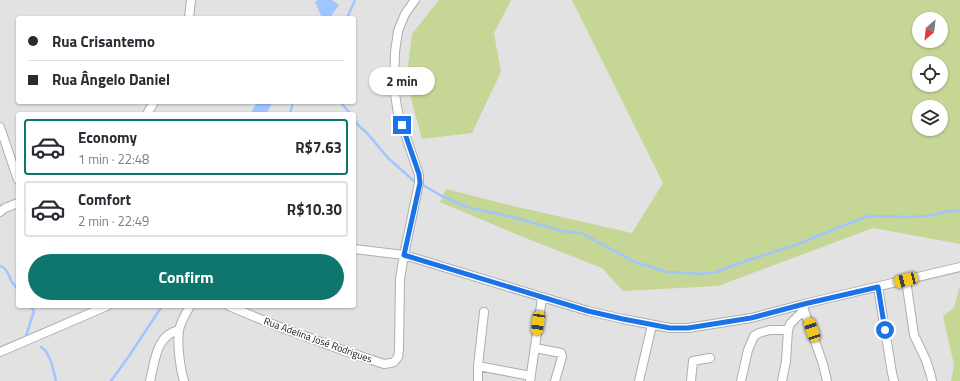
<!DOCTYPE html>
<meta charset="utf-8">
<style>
:root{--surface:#fff;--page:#f7f7f7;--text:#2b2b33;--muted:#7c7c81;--line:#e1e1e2;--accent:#0f766e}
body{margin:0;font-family:"Titillium Web",sans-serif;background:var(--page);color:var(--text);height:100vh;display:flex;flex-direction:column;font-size:15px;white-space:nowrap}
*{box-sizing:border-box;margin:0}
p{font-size:13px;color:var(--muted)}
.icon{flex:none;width:22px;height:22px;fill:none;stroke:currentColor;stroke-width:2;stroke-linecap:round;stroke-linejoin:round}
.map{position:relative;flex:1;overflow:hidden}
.drawer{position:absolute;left:16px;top:112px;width:340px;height:196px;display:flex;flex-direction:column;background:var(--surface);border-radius:4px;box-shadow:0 1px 3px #0004}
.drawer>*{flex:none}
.top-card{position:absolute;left:16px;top:16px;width:340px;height:88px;border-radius:4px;box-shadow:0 1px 3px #0004;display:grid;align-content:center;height:88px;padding:0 12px;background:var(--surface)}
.needle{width:26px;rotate:208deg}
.buttons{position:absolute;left:912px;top:12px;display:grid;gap:8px}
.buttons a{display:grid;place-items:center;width:36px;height:36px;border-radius:50%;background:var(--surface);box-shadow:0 1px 3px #0004;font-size:20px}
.end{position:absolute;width:18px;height:18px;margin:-9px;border:5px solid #1a73e8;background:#fff;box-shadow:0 0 0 2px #fff}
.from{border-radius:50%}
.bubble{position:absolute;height:28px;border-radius:14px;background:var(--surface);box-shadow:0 1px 3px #0004;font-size:13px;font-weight:700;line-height:28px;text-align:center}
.car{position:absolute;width:12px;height:24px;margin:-12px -6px;border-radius:5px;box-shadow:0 0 3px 1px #0007;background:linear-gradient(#f5c518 24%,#345 0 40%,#f5c518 0 76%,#345 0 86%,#f5c518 0)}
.top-card b{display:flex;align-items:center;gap:14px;height:38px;font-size:15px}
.top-card b+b{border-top:1px solid var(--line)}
.top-card i{width:10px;height:10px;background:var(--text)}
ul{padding:7px 0 0;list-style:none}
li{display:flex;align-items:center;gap:12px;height:56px;margin:0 8px 6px;padding:0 4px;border:2px solid var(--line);border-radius:4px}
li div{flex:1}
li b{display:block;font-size:15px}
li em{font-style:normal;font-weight:700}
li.selected{border-color:var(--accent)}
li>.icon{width:36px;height:36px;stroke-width:1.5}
.action{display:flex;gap:8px;margin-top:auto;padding:8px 12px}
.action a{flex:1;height:46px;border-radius:24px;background:var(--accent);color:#fff;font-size:16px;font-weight:700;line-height:46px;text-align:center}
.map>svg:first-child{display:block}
</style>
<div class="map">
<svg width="960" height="381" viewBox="0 0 960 381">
<rect width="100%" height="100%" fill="#e2e2e3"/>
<path fill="#c6d695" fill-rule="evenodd" d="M439 0H511L494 33 501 72 472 133 422 139 406 80 412 34Z
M572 0H960V244L873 228 718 286 623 291 602 268 523 237 440 202 446 189 509 205 632 233 663 183ZM919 19H941V41H919ZM919 63H941V85H919ZM919 107H941V129H919Z
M960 285V381H951L954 365 943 316 954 308Z"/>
<path fill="#a1c5fe" d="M318 0H332L339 5 330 18H322L315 2Z
M257 102H273L266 114H252L251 113Z"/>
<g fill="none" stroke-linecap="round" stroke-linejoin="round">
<path stroke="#a1c5fe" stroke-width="2.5" d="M347 18 355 0
M340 102 351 114
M290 114 293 102
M354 119 358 125 367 133 388 158 415 182
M423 185 440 195 459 204 470 208 508 216 566 232 581 233 637 263 651 267 667 272 700 274 716 272 734 265 801 243 842 226 869 216 909 217 927 216 950 211H960
M0 266C8 269 8 275 12 282 14 285 16 287 18 290
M25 339 34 311 30 306
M41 347C51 353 53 370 56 381
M111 381 129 356 162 306"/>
<g stroke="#aeaeaf" stroke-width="10">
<path id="minor" d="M189 18 191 0
M147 114 154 102
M0 127 18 180
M0 212 5 208 18 203
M354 249 404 255 588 311 623 319 670 328H688L751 318 804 304 960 267
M906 280 914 335 926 360 931 376 932 381
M878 287 892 373 894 381
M229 306 272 324 345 351 384 364 391 363 394 362 398 357 399 350 400 279 404 255 419 183V175L398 113 394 88 395 52 398 31 405 14 415 0
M804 310 823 364 827 381
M535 348 561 353 562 357 555 381
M0 352 107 306
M478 366 531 376
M150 381C155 361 156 335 179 330
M184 381C180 368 177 343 179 330 181 321 186 313 190 306
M478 381V366L484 312
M530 381 542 298
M639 381 652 325
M691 381 693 361 710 358
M741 381 748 350 754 336 759 333 770 330H788
M782 381 786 361 788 330 790 324 804 310V304"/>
</g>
<use href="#minor" stroke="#fff" stroke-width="8"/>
</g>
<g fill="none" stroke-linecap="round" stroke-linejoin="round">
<path stroke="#1a73e8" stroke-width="5" d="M402 125 419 174 420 183 404 255 588 311 623 319 670 328H688L751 318 804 304 878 287 885 330"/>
</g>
<g text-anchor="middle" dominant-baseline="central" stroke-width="3.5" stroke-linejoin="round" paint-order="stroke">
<g font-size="10" fill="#141414" stroke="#fff">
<text transform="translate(318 340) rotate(20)">Rua Adelina José Rodrigues</text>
</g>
</g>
</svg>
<div class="buttons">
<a><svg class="needle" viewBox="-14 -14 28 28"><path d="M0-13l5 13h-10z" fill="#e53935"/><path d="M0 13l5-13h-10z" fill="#7c7c81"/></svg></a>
<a><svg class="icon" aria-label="locate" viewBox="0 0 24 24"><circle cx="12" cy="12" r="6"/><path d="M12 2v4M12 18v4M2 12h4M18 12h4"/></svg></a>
<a><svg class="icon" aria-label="layers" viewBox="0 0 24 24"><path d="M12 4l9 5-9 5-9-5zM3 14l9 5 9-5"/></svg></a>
</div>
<i class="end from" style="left:885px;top:330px"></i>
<i class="end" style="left:402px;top:125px"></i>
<div class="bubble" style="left:369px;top:67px;width:66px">2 min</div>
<i class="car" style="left:906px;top:280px;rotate:256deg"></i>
<i class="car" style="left:538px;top:323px;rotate:188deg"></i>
<i class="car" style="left:812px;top:330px;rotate:341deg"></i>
<div class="top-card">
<b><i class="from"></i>Rua Crisantemo</b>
<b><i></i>Rua Ângelo Daniel</b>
</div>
<section class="drawer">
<ul>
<li class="selected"><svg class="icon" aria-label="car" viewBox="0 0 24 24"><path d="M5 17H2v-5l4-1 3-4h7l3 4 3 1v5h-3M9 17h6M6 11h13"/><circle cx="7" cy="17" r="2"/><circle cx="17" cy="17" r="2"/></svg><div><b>Economy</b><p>1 min · 22:48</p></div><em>R$7.63</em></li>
<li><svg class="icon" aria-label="car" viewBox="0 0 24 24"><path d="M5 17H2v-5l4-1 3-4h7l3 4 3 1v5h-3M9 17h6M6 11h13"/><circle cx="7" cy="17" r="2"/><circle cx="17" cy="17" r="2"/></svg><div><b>Comfort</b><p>2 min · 22:49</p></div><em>R$10.30</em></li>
</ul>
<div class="action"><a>Confirm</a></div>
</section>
</div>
